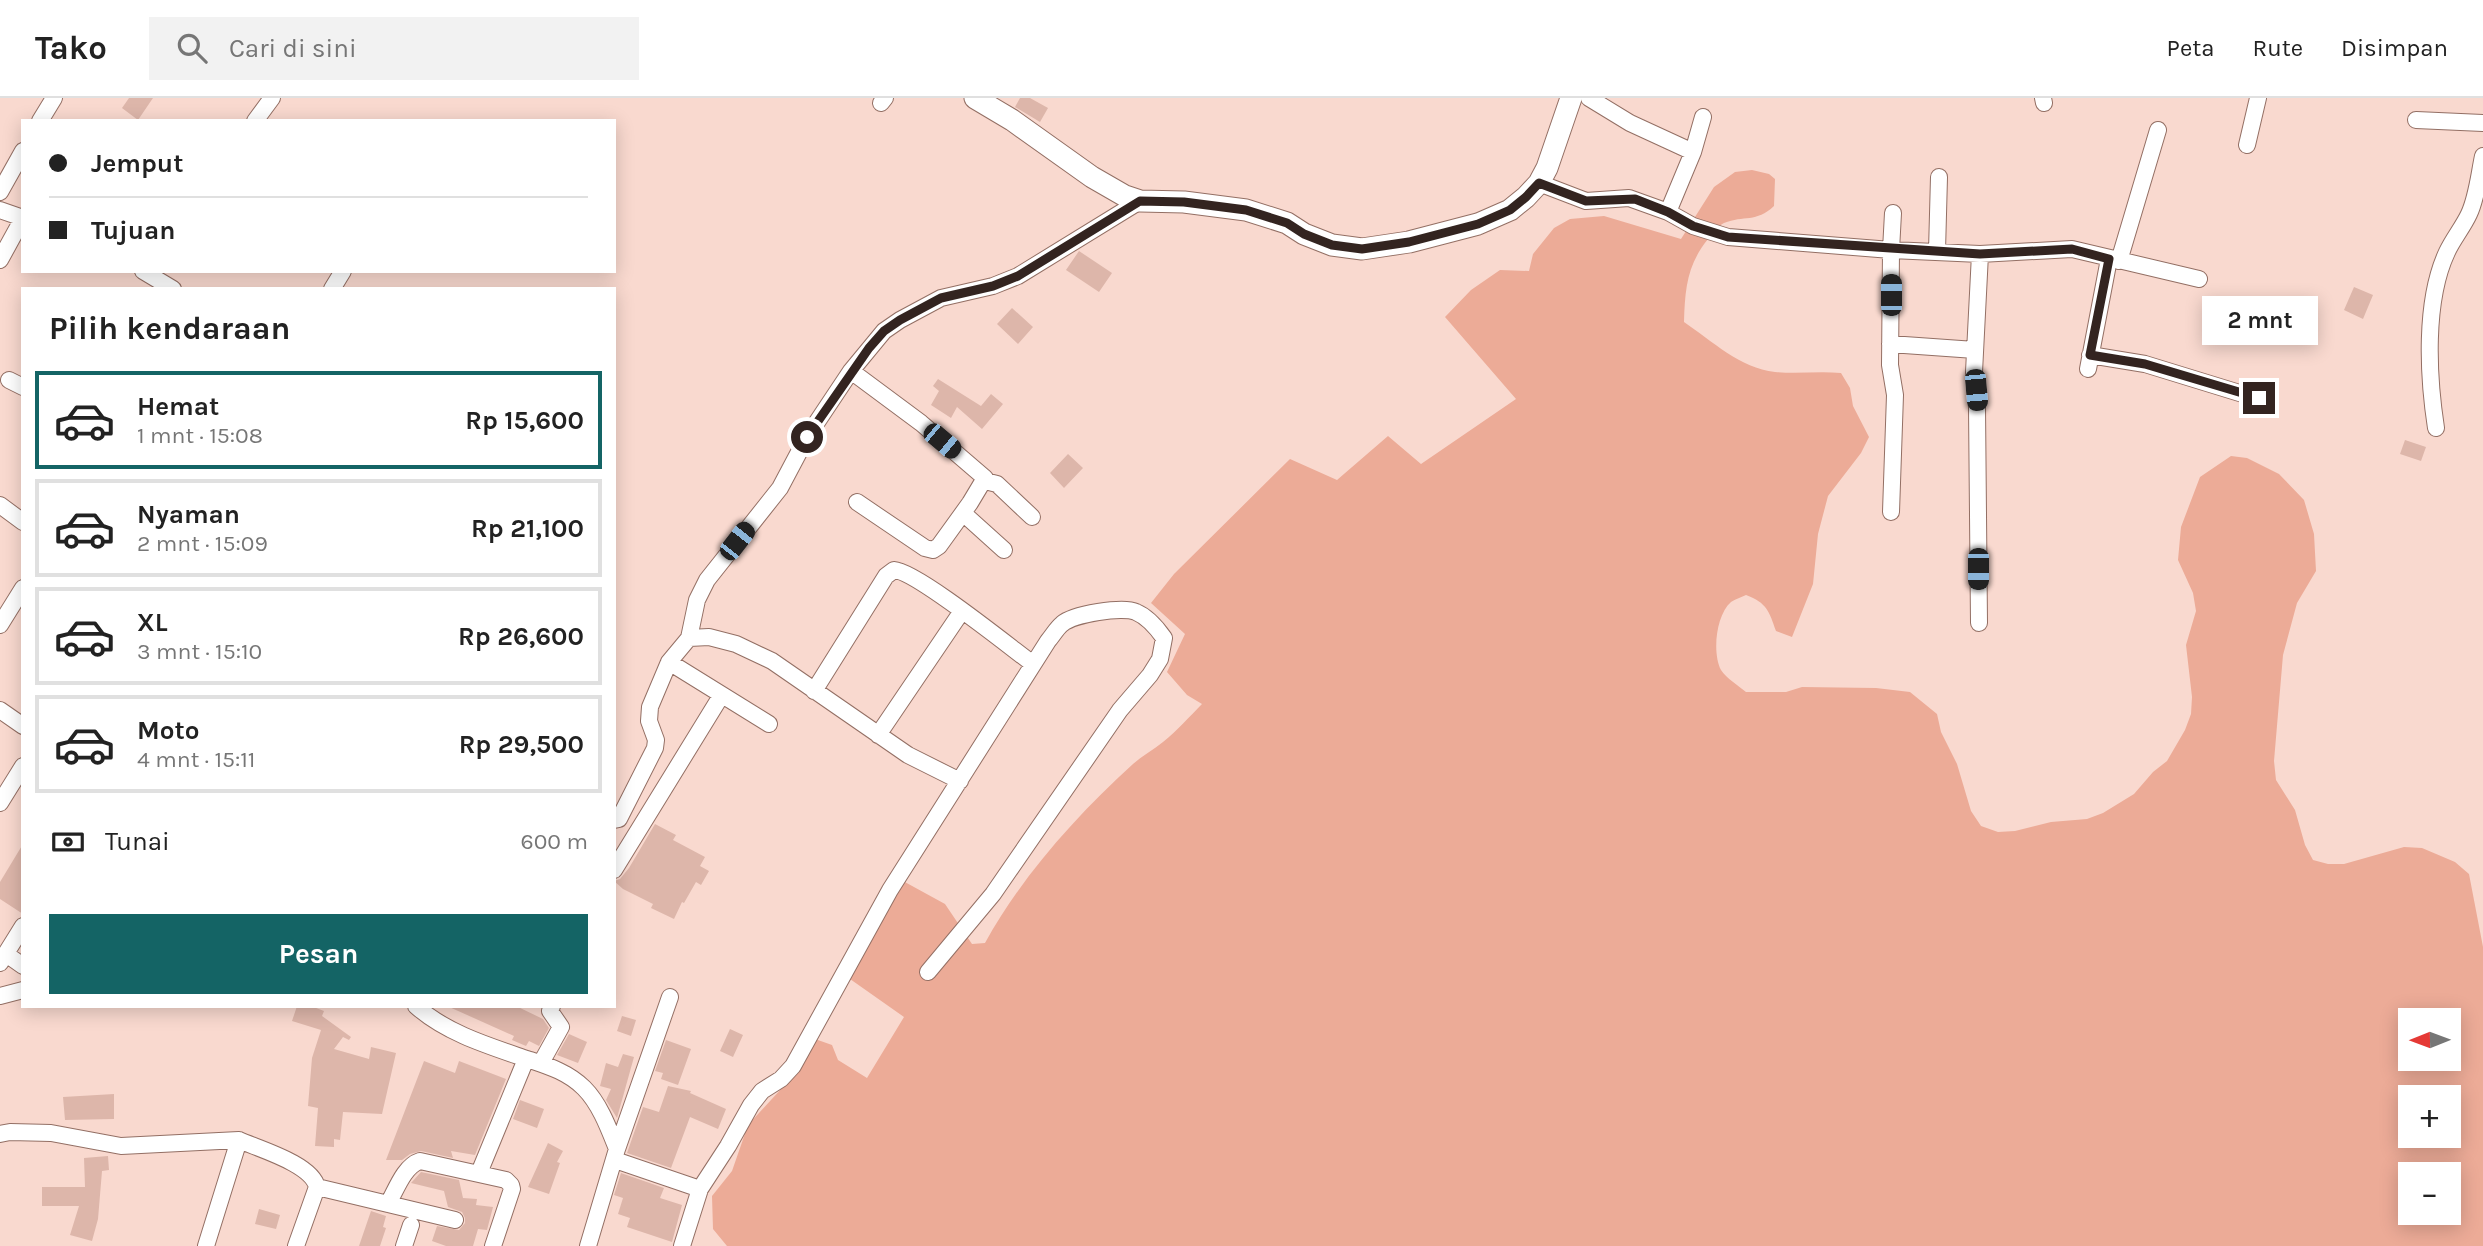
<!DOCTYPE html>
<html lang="id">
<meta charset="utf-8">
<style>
:root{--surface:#fff;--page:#f2f2f2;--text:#222;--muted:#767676;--line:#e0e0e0;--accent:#146465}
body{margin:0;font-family:Karla,sans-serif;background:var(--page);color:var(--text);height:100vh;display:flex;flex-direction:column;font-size:26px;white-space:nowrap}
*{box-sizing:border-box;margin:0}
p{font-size:23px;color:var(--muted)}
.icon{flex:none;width:38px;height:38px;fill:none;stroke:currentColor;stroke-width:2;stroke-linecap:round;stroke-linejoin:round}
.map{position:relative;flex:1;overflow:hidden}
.details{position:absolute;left:21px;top:189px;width:595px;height:721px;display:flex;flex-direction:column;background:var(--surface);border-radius:0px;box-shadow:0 4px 18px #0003}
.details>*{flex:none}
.top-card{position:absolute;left:21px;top:21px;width:595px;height:154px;border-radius:0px;box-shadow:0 4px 18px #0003;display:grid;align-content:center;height:154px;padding:0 28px;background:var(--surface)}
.needle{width:46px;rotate:269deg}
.fabs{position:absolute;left:2398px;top:910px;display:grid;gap:14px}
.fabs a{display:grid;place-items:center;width:63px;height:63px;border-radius:0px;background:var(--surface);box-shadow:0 4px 18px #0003;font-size:35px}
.end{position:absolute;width:32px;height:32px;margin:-16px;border:9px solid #332420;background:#fff;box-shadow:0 0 0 4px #fff}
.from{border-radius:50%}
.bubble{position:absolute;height:49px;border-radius:0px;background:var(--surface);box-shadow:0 4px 18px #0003;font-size:23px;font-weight:700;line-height:49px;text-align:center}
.car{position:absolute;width:21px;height:42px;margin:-21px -10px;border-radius:9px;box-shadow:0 0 5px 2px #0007;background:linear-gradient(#222 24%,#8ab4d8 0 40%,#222 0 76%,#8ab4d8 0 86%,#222 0)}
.top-card b{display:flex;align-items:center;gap:24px;height:66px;font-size:26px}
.top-card b+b{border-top:2px solid var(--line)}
.top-card i{width:18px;height:18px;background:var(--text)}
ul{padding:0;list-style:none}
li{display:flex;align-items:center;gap:21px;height:98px;margin:0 14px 10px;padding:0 14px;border:4px solid var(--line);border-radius:0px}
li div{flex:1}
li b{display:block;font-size:26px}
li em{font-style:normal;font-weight:700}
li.on{border-color:var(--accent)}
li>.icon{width:63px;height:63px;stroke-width:1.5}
h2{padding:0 28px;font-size:32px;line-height:84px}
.pay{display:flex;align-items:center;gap:18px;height:77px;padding:0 28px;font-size:26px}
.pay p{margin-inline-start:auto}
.button{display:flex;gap:14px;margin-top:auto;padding:14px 28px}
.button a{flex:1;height:80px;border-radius:0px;background:var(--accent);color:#fff;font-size:28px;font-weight:700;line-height:80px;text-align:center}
header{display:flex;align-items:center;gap:42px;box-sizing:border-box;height:98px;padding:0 35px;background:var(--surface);border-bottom:2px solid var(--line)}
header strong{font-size:33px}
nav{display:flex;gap:38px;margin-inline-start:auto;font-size:24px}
.search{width:490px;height:63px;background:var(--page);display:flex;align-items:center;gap:18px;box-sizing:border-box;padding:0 24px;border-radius:0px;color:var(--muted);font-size:26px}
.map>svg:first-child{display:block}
</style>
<header>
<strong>Tako</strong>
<div class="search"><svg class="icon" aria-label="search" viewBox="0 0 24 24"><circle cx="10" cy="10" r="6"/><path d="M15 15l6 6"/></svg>Cari di sini</div>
<nav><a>Peta</a><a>Rute</a><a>Disimpan</a></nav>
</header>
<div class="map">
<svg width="2483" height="1148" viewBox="0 0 2483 1148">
<rect width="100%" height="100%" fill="#f9d9cf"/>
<path fill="#ecab97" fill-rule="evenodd" d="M1752 72 1769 76 1775 81 1774 108C1756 125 1744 117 1724 125 1718 128 1713 136 1708 141 1687 167 1685 191 1684 224 1712 243 1740 270 1775 274 1797 276 1819 273 1841 275L1850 290 1853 308 1869 339 1861 355 1828 398 1818 436 1813 486 1792 539 1776 533C1769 513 1767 505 1746 497 1742 499 1735 501 1731 504 1716 517 1712 555 1721 572 1726 580 1739 588 1746 594H1786L1802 589 1876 590 1910 594 1937 616 1941 634 1957 666 1971 713 1981 728 1998 734 2015 733 2051 724 2087 721 2103 715 2134 696 2153 674 2167 663 2185 632 2191 616 2192 599 2186 547 2196 513 2193 495 2178 462 2181 429 2200 379 2231 358 2247 360 2279 376 2304 402 2314 436 2316 473 2297 505 2283 557 2274 663 2276 682 2295 712 2305 747 2313 762 2328 766H2344L2404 749 2422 750 2455 764 2469 776 2483 849V1148H727L713 1131 712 1098 732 1073 748 1027 794 977 815 941 832 947 838 962 867 980 904 919 850 881 903 783 945 806 972 846 985 845C1022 778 1076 718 1133 666 1142 658 1153 652 1163 644 1177 633 1189 619 1202 606L1187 597 1167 574 1185 536 1151 505 1174 476 1290 361 1337 382 1388 338 1421 366 1516 301 1445 219 1471 192 1500 172 1529 173 1533 156 1554 130 1570 121 1604 118 1681 141 1714 89 1735 74ZM2410 922H2448V961H2410ZM2410 999H2448V1038H2410ZM2410 1076H2448V1115H2410Z"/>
<path fill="#ddb6aa" d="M129 0H153L138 22 122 10Z
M1020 0H1030L1048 10 1040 24 1015 9Z
M1079 153 1112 175 1099 194 1066 172Z
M2354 189 2373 197 2363 221 2344 212Z
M1012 210 1033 229 1018 246 997 226Z
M938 281 981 308 991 296 1003 306 982 331 957 309 951 320 931 307 939 293 933 288Z
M2405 342 2426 349 2421 363 2400 356Z
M1068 356 1083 370 1064 390 1050 375Z
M655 726 676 737 673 742 705 759 700 768 709 773 701 787 696 784 684 805 682 804 674 821 651 810 653 806 623 791 614 783 620 781 629 770Z
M23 746V816L0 801V784Z
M297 908H311L324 913 322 918 351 939 349 942 343 939 334 951 369 961 371 949 396 955 382 1016 343 1014 340 1042 334 1041V1049L315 1048 318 1010 308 1008 312 960 321 932 292 923Z
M447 908H516L543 921 549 930 539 948 529 943 526 948 512 942 514 938Z
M622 918 636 922 631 938 617 933Z
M730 931 743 937 733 959 720 953Z
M569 936 587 944 578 965 557 957Z
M666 942 691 951 678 987 661 981 663 975 655 973Z
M623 956 634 959 617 1020 606 1002 611 991 600 988 606 965 618 969Z
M424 963 455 975 459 963 506 981 475 1057 451 1053 453 1060 421 1053 410 1056 402 1062H386Z
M668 988 691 993 690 995 726 1011 718 1031 690 1019 671 1070 627 1055 643 1009 659 1014Z
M114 996V1021L65 1022 63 999Z
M520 1002 544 1011 537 1030 513 1021Z
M548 1045 563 1053 557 1064 560 1065 549 1096 528 1089Z
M108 1058 109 1072 102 1073 98 1121 92 1143 70 1137 79 1108H42V1089H85L84 1060Z
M421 1074 459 1082 463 1100 477 1101 476 1107 493 1109 487 1132 478 1131 473 1148H446L432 1143 437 1128 459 1132 465 1125V1120L462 1114 448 1109 444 1093 411 1085Z
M621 1075 664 1090 660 1100 682 1107 672 1144 627 1129 630 1120 618 1116 623 1100 614 1097Z
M259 1111 280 1117 276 1131 255 1126Z
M371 1113 386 1118 383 1129 386 1130 380 1148H359Z"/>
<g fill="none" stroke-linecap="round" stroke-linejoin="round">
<g stroke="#936f64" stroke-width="18">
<path id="minor" d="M1589 0 1630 25 1693 54
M2043 0 2044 5
M881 5 885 0
M2416 22 2483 25
M40 23 54 0
M255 23 272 0
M2247 47 2258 0
M1539 85 1586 103 1629 100 1668 114 1693 54 1703 19
M0 94 23 53
M0 112 23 120
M1668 114 1693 128 1728 139 1891 152 1890 267 1895 297 1891 414
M1893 115 1891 152 1980 156 2072 151 2199 181
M1937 153 1939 79
M0 162 23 120
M2119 163 2158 32
M143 173 173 191
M332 191 343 173
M1890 246 1975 252
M2090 257 2145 266 2259 301
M2088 271 2109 161
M851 273 921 325 985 380 970 405 939 448 933 452 925 450 857 404
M9 282 23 289
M2436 330C2428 278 2424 203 2447 154 2453 141 2463 129 2469 116 2477 99 2479 77 2483 58
M985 383 997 386 1032 419
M0 407 23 424
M963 415 1004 452
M1979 525 1977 309 1974 274 1980 156
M0 527 23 490
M669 564 769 626
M814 593 886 478 894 472C916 473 1010 549 1033 566
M0 612 23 628
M878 637 962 513
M960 683 908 657 772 563 736 546 709 539 689 540 697 502 707 482 780 390 807 339 851 273 884 233 900 222 941 200 993 188 1018 178 1140 103
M0 705 23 668
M614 722 619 721 655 650 656 642 649 623 650 609 669 564 689 540
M614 772 721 598
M6 856 23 868
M0 865 23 828
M0 898 23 892
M416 908C446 935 489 948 527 961 548 968 568 974 584 990 600 1006 609 1031 617 1051
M541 965 561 929 550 913 552 908
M0 1036 10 1034 51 1035 121 1048 239 1042
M615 1062 700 1091
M479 1075 526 961
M317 1089 455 1122
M388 1106C396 1092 404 1068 420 1063L506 1082 511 1087 512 1091 493 1148
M206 1148 239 1042C259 1051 312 1066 317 1089L296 1148
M404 1148 411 1127
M588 1148 617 1051 670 899
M682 1148 700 1091 728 1048 751 1007 762 993 781 981 793 968 890 792 1048 543C1053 537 1057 530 1062 526 1073 516 1123 508 1136 514 1148 519 1157 530 1164 540L1160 561 1150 577 1120 612 993 796 928 874"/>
</g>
<g stroke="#936f64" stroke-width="23">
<path id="tertiary" d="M975 0 1012 22 1092 79 1125 98 1140 103 1184 104 1246 112 1287 125 1304 136 1332 147 1362 151 1409 144 1478 126 1510 112 1526 99 1539 85 1547 70 1571 0"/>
</g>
<use href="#minor" stroke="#fff" stroke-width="16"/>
<use href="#tertiary" stroke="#fff" stroke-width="21"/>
</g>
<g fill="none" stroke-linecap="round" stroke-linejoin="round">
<path stroke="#332420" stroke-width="9" d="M807 339 869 250 884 233 900 222 941 200 993 188 1018 178 1140 103 1184 104 1246 112 1287 125 1304 136 1332 147 1362 151 1409 144 1478 126 1510 112 1526 99 1539 85 1586 103 1635 101 1668 114 1693 128 1728 139 1980 156 2072 151 2109 161 2090 257 2145 266 2259 300"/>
</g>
</svg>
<div class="fabs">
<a><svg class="needle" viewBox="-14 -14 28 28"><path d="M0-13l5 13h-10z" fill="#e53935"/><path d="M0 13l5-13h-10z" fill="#767676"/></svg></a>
<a>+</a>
<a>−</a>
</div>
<i class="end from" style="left:807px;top:339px"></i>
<i class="end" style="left:2259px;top:300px"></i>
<div class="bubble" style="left:2202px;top:198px;width:116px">2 mnt</div>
<i class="car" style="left:1891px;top:197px;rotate:0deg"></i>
<i class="car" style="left:1976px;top:292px;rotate:175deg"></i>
<i class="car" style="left:942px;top:343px;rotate:130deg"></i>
<i class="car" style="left:737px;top:443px;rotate:38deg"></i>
<i class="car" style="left:1978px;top:471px;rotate:180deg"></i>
<div class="top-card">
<b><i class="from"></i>Jemput</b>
<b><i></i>Tujuan</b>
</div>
<section class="details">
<h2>Pilih kendaraan</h2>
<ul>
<li class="on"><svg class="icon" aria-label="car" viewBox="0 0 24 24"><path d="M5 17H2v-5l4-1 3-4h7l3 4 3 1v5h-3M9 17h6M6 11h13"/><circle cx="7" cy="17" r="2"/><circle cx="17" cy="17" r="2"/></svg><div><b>Hemat</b><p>1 mnt · 15:08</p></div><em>Rp 15,600</em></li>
<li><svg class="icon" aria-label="car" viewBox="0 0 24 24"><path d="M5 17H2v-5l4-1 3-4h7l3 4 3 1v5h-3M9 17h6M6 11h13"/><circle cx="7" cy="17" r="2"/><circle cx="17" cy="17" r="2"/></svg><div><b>Nyaman</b><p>2 mnt · 15:09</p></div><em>Rp 21,100</em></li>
<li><svg class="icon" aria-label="car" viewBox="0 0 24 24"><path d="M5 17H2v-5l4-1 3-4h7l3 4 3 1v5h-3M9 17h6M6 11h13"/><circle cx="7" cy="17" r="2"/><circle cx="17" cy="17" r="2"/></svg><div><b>XL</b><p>3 mnt · 15:10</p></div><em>Rp 26,600</em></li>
<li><svg class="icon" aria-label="car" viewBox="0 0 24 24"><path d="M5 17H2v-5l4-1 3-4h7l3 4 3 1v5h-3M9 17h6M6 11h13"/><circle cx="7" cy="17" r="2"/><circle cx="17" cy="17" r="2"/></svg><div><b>Moto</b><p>4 mnt · 15:11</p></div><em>Rp 29,500</em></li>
</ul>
<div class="pay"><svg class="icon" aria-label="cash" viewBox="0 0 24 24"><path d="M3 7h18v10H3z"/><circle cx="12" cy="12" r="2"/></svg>Tunai<p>600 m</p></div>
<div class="button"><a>Pesan</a></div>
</section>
</div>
